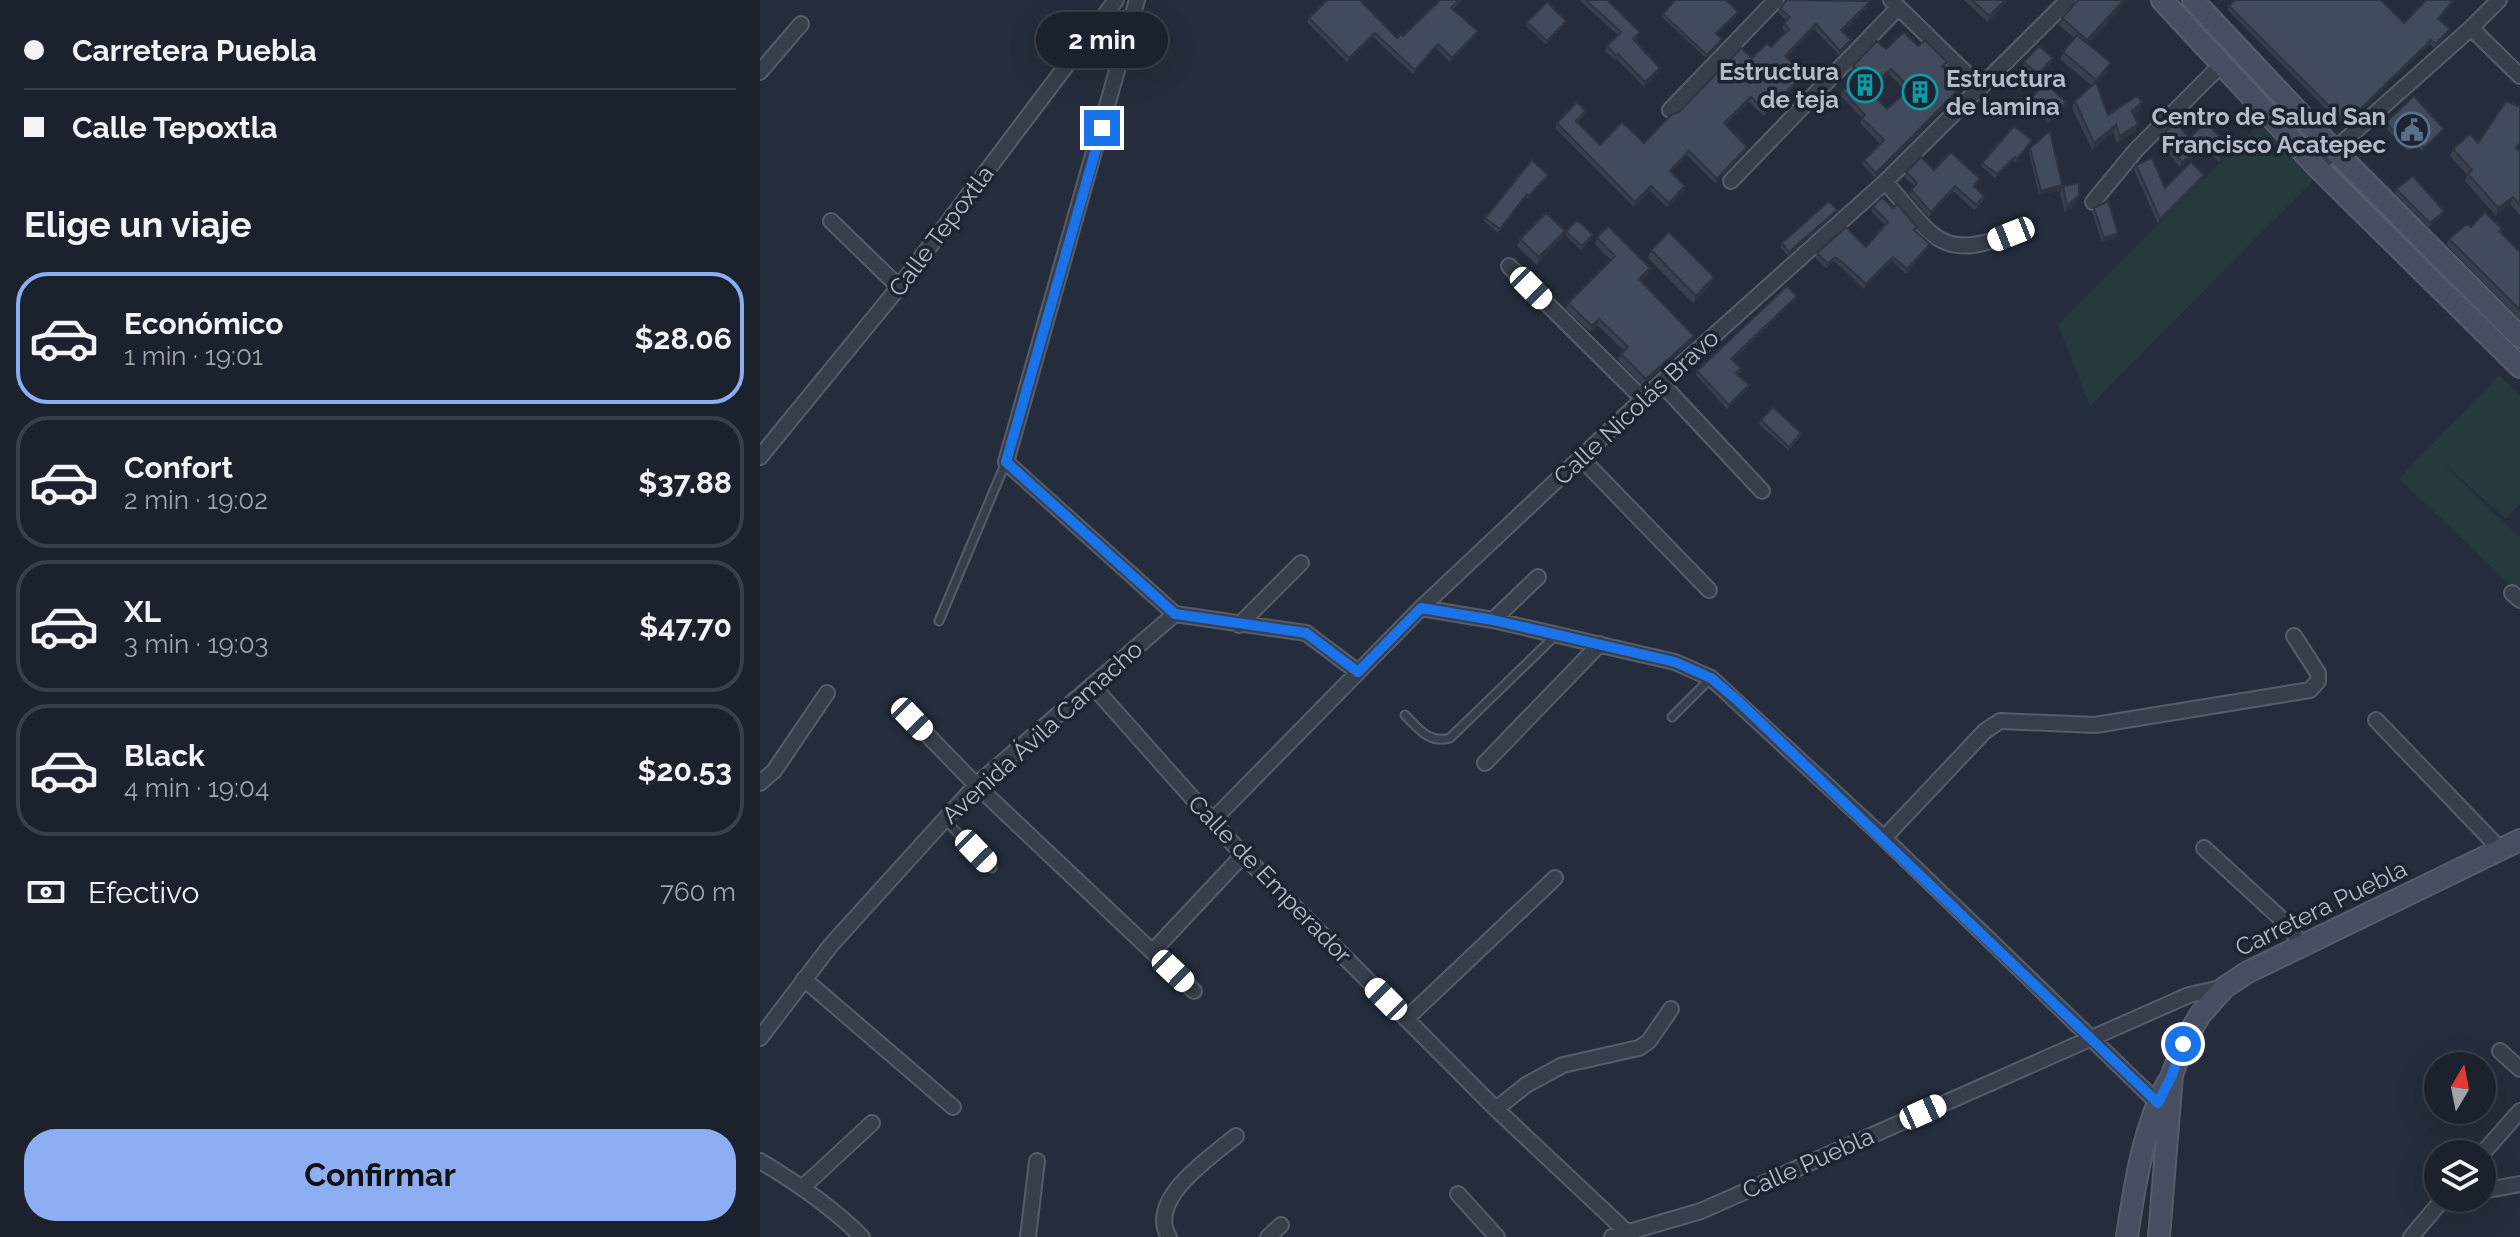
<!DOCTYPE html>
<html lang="es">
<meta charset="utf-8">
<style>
:root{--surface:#1c222d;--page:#252a35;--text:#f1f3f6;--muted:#a0a4aa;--line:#3a3f49;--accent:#8daef3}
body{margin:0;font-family:Raleway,sans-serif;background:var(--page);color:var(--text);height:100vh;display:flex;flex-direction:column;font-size:30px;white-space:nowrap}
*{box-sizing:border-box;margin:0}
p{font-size:26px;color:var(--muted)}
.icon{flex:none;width:44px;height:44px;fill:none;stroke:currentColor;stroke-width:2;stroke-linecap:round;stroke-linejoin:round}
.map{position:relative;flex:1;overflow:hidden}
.side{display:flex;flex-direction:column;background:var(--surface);width:760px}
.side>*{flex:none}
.top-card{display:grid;align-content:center;height:176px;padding:0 24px;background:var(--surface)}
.needle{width:52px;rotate:10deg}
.buttons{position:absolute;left:1664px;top:1052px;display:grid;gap:16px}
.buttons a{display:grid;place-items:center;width:72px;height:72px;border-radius:50%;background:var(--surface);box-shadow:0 8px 32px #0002,0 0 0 2px var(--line);font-size:40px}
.end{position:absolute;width:36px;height:36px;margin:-18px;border:10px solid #1a73e8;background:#fff;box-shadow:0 0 0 4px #fff}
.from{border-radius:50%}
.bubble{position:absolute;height:56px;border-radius:28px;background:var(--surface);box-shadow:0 8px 32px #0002,0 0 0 2px var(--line);font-size:26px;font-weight:700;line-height:56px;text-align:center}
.car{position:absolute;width:24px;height:48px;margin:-24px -12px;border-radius:10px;box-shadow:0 0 6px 2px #0007;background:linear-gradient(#fff 24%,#345 0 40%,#fff 0 76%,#345 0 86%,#fff 0)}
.top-card b{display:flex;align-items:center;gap:28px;height:76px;font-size:30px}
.top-card b+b{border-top:2px solid var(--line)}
.top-card i{width:20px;height:20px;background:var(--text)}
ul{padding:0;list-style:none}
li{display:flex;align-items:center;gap:24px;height:132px;margin:0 16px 12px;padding:0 8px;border:4px solid var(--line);border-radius:32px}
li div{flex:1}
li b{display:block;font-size:30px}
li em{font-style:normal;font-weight:700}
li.on{border-color:var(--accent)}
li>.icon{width:72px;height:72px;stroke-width:1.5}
h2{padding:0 24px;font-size:36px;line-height:96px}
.pay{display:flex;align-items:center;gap:20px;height:88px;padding:0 24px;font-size:30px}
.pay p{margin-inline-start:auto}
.button{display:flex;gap:16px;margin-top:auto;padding:16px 24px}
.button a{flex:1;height:92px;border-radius:32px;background:var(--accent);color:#111;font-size:32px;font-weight:700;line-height:92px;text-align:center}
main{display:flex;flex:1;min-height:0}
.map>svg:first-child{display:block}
</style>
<main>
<section class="side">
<div class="top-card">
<b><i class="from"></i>Carretera Puebla</b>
<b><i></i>Calle Tepoxtla</b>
</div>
<h2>Elige un viaje</h2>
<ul>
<li class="on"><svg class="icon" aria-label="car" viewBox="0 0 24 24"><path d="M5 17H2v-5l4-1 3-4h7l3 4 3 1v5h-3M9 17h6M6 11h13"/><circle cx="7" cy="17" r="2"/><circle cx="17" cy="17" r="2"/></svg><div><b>Económico</b><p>1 min · 19:01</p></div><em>$28.06</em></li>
<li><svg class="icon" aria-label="car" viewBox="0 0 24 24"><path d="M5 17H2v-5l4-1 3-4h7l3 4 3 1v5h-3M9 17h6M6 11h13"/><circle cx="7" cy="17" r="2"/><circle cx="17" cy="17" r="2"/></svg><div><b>Confort</b><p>2 min · 19:02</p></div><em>$37.88</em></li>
<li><svg class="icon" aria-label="car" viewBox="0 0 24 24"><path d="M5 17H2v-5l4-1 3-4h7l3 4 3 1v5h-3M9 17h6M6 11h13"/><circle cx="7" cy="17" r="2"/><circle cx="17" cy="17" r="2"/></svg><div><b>XL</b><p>3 min · 19:03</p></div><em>$47.70</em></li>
<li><svg class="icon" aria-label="car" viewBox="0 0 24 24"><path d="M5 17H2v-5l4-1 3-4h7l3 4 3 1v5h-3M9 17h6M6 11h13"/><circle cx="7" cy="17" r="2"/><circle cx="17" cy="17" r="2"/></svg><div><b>Black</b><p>4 min · 19:04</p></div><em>$20.53</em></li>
</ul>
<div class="pay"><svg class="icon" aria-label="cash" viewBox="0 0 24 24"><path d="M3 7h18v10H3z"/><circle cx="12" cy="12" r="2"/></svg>Efectivo<p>760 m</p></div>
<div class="button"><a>Confirmar</a></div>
</section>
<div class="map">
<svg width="1760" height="1237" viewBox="0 0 1760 1237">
<rect width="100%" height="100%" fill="#252d3c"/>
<path fill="#26393d" d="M1499 124 1553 181 1330 406 1298 325Z
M1739 375 1760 394V504L1746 519 1677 458 1760 537V594L1639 479Z"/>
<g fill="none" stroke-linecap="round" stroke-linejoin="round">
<g stroke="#565d6a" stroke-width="11">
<path id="service" d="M179 621 246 462
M645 715C659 729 669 744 690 738L795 636
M912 717 951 678
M185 820 232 868"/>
</g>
<g stroke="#565d6a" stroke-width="18">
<path id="minor" d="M377 0 246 462 415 614
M1131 0 1221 88
M1711 28 1760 76
M0 72 41 24
M910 110 1016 0
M1558 168 1574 150 1711 28 1739 0
M971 181 1138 8
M1125 182C1171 232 1178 264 1251 234
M1333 202 1376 150 1462 64
M71 221 139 287
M749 266 883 399
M901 383 1002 491
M0 457 139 287 356 0
M821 458 949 590
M1752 593 1760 600
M661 608 733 620 915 662 951 678 1124 838 1398 1103 1405 1105
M415 614 546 633 598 672
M733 620 778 577
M479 625 541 563
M332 685 483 855 736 1109 868 1233
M152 719 216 785 434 991
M1616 720 1741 850
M725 763 840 644
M0 783 14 771 67 693
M451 822 661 608 883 399 1125 182 1308 0
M1124 838 1225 731 1240 721 1335 725 1550 690 1558 681V673L1534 636
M1444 848 1528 925 1541 945
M393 951 483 855
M44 979 193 1107
M646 1019 795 878
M0 1038 71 945 216 785 415 614
M1740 1051 1760 1069
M736 1109 766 1085 803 1065 879 1048 889 1041 911 1009
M1722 1154 1760 1111
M0 1161C37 1183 71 1206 102 1237
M43 1187 112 1123
M1722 1191 1760 1184
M698 1194 737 1237
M268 1237 277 1161
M409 1237C386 1199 451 1157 476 1136
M508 1237 521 1225
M852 1237 941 1211 1429 995 1465 987
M1651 1237 1684 1198"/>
</g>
<g stroke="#565d6a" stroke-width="24">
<path id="secondary" d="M1402 0 1558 168 1760 367
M1433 0 1574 150 1760 337
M1367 1237C1374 1188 1384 1125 1408 1082
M1399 1237 1412 1075 1423 1044 1440 1015 1465 987 1488 972 1760 840"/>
</g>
<use href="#service" stroke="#383f4c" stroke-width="7"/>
<use href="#minor" stroke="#383f4c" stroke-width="14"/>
<use href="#secondary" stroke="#474e5f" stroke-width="20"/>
</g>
<path fill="#38404e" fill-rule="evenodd" d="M680 0H702L693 9 716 35 690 62 676 48 653 74 613 37 587 62 547 22 549 18 637 38 643 36Z
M819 0H847L878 36 874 41 900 68 898 72 884 87 856 58 855 60 845 51 847 46 858 35Z
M1204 0H1247L1246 3 1228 22Z
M1318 0 1328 44 1348 71 1337 83 1348 115 1382 102 1380 110 1374 114 1376 131 1357 143 1353 132 1332 150 1312 108 1315 101 1332 86 1300 59 1303 52 1314 38 1299 25 1302 18Z
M1695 0 1679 19 1690 29 1689 33 1674 48 1670 44 1584 127 1468 10 1469 6 1644 23Z
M1111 1 1109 5 1082 32 1089 44 1079 55 1054 29 1026 57 1042 78 1004 116 989 102 965 125 987 147 985 152 955 183 927 155 911 172 925 186 924 191 907 207 890 191 874 207 795 128 797 123 826 111 824 115 818 122 840 145 884 143 919 112 992 58 1011 47 1026 32 1022 28 1026 20 1018 12 1020 8Z
M978 12 976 16 957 34 962 39 961 43 946 58 902 17 903 14Z
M767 22 805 24 786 44 766 26Z
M1158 46 1187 62 1184 68 1202 86 1200 91 1115 178 1102 164 1104 160 1120 144 1100 123 1102 118 1081 96 1083 91 1098 77 1091 71 1093 66 1126 49ZM1129 74 1146 91 1127 109 1110 91Z
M1264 62H1292L1276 78 1263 66Z
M1269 101 1305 105 1289 123 1268 104Z
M1626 122 1683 132 1662 151 1656 144 1648 151 1624 126Z
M1405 132 1429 138 1462 139 1475 147 1459 162 1445 148 1420 167 1409 154 1412 148 1403 137Z
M1718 143 1758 150 1760 152V215L1750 204 1736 216 1705 181 1707 175 1690 156 1693 149Z
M1270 144 1255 163 1253 161 1235 178 1221 166 1222 163Z
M1270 148 1302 185 1301 190 1279 195 1269 153Z
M1376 165 1405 188 1442 180 1398 224 1374 170Z
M1174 170 1218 184 1215 187 1224 196 1223 201 1214 210 1193 191 1169 217 1149 194 1154 186 1144 177 1146 172Z
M788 175 787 178 768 199 766 197 738 233 724 221 725 218Z
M1303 186 1316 203 1305 213 1300 193Z
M1636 189 1683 214 1669 227 1635 193Z
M1113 207 1133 208 1157 227 1156 231 1170 244 1168 248 1146 274 1132 261 1104 289 1079 265 1073 261 1066 268 1056 258 1057 253 1106 247 1125 225 1111 211Z
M1334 208 1358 233 1357 237 1342 242 1332 212Z
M1075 213 1028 256 1020 247 1022 243Z
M1742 229 1741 233 1760 252V319L1687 245 1689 239Z
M805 231 802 238 777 265 757 246 760 239Z
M806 232 832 238 821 250 805 235Z
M837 238 890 268 888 274 881 281 931 342 883 385 858 360 861 354 864 351 837 325 830 332 806 309 808 303 851 260 835 244Z
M891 250 951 285 933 303 888 258Z
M1037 296 1036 299 973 360 980 372 977 375 988 389 967 409 936 375 937 371Z
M1001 420 1041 433 1040 437 1028 450 999 424Z"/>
<path fill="#2e3440" d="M1245 0H1247L1246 3 1228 22 1229 16Z
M1364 0H1368L1325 48 1327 40Z
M1111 1 1109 5 1079 35 1081 30Z
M978 12 976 16 954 37 956 33Z
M806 21 805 24 786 44 787 41Z
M1056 24 1054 29 1023 60 1025 56Z
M1690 29 1689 33 1674 48 1676 44Z
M718 31 716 35 690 62 692 58Z
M615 33 613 37 587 62 589 58Z
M962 39 961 43 946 58 947 55Z
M1091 40 1089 44 1079 55 1080 51Z
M1671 40 1670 44 1584 127 1586 123Z
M678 44 676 48 653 74 655 70Z
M1293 58 1292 62 1276 78 1278 74Z
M1351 63 1348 71 1334 88 1336 80Z
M900 68 898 72 884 87 885 82Z
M1131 69 1129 74 1106 94 1108 89Z
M1044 74 1042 78 1004 116 1006 112Z
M1202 86 1200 91 1115 178 1116 173Z
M991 97 989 102 962 128 964 123Z
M1306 102 1305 105 1289 123 1290 120Z
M1382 102 1380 110 1370 118 1372 111Z
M1378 124 1376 131 1357 143 1360 136Z
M1356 125 1353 132 1332 150 1334 143Z
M1684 129 1683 132 1662 151 1664 148Z
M1477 142 1475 147 1459 162 1461 157Z
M1447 143 1445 148 1420 167 1422 162Z
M987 147 985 152 955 183 957 179Z
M929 151 927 155 908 175 910 171Z
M1255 157 1253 161 1235 178 1237 174Z
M788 175 787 178 768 199 769 196Z
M1444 175 1442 180 1398 224 1400 219Z
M1302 185 1301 190 1279 195 1281 191Z
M891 186 890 191 874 207 875 202Z
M925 186 924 191 907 207 909 203Z
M1195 186 1193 191 1169 217 1171 212Z
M767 194 766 197 738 233 740 229Z
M1319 195 1316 203 1305 213 1307 206Z
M1753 197 1750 204 1736 216 1738 208Z
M1077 210 1075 213 1028 256 1029 252Z
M1684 211 1683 214 1669 227 1670 223Z
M805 231 802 238 777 265 779 257Z
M1358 233 1357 237 1342 242 1344 238Z
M1170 244 1168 248 1146 274 1147 269Z
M1133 257 1132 261 1104 289 1106 284Z
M890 268 888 274 877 285 879 279Z
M954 277 951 285 933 303 936 296Z
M1037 296 1036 299 970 362 971 359Z
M839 319 837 325 830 332 832 326Z
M934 336 931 342 883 385 886 379Z
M989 385 988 389 967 409 969 405Z"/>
<path fill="#414b5b" stroke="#2e3440" stroke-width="2" fill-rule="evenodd" d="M567 0H600L637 38 641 34 643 36 680 0H699L691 8 718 31 692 58 678 44 655 70 615 33 589 58 549 18Z
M826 0H847L880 32 873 39 900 68 885 82 858 54 856 56 847 46 861 32Z
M915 0H966L978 12 956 33 962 39 947 55 903 14Z
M1027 0 1111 1 1081 30 1091 40 1080 51 1056 24 1025 56 1044 74 1006 112 991 97 964 123 987 147 957 179 929 151 910 171 925 186 909 203 891 186 875 202 797 123 817 102 826 111 816 121 840 145 862 122 884 143 911 115 919 112 981 48 992 58 1007 43 1011 47 1029 29 1024 23 1030 17 1020 8Z
M1212 0H1245L1229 16Z
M1318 0H1364L1327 40 1302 18Z
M1475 0H1621L1644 23 1666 0H1693L1678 19 1690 29 1676 44 1671 40 1586 123 1469 6Z
M787 2 806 21 787 41 767 22Z
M1144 32 1158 46 1165 40 1187 62 1182 66 1202 86 1116 173 1104 160 1124 140 1102 118 1105 115 1083 91 1102 74 1093 66 1117 41 1126 49ZM1131 69 1150 88 1127 109 1108 89Z
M1317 35 1351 63 1336 80 1303 52Z
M1279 46 1293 58 1278 74 1264 62Z
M1336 82 1348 115 1377 96 1382 102 1372 111 1378 124 1360 136 1356 125 1334 143 1315 101Z
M1285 83 1306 102 1290 120 1269 101Z
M1654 96 1684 129 1664 148 1657 140 1649 148 1626 122Z
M1746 101 1760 107V143L1756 148 1760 152V205L1753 197 1738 208 1708 174 1712 170 1693 149 1710 134 1718 143Z
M1416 121 1429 138 1446 122 1462 139 1469 133 1477 142 1461 157 1447 143 1422 162 1411 149 1416 146 1405 132Z
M1254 126 1272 140 1257 159 1255 157 1237 174 1222 163Z
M1290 131 1302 185 1281 191 1270 148Z
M1191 152 1220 179 1214 186 1224 196 1216 205 1195 186 1171 212 1151 190 1157 183 1146 172 1161 157 1174 170Z
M1392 158 1405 188 1431 162 1444 175 1400 219 1376 165Z
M772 160 788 175 769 196 767 194 740 229 725 218Z
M1653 176 1684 211 1670 223 1636 189Z
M1319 183V195L1307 206 1303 186Z
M1122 197 1133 208 1137 204 1157 227 1154 230 1170 244 1147 269 1133 257 1106 284 1081 261 1075 257 1068 264 1057 253 1086 227 1106 247 1128 222 1113 207Z
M1069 201 1077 210 1029 252 1022 243Z
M1348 201 1358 233 1344 238 1334 208Z
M1725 212 1742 229 1739 231 1760 252V310L1689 239 1707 224 1711 227Z
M786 213 805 231 779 257 760 239Z
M817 220 833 235 822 246 806 232Z
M848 226 890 268 879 279 934 336 886 379 861 354 868 347 839 319 832 326 808 303 855 256 837 238Z
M909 232 954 277 936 296 891 250Z
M1027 286 1037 296 971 359 981 368 976 373 989 385 969 405 937 371Z
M1013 407 1041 433 1029 447 1001 420Z"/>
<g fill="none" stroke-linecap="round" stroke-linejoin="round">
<path stroke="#1a73e8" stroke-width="10" d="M342 128 246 462 415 614 546 633 598 672 661 608 733 620 915 662 951 678 977 700 1398 1103 1412 1075 1423 1044"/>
</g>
<defs>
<g id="building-ring" transform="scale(1.8)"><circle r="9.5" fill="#1d2431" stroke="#0f9aa8" stroke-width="1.5"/><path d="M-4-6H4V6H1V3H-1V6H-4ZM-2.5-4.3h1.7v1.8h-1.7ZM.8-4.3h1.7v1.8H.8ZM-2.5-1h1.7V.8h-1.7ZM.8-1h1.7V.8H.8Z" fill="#0f9aa8"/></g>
<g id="civic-ring" transform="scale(1.8)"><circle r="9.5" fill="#1d2431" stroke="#5c6f8a" stroke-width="1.5"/><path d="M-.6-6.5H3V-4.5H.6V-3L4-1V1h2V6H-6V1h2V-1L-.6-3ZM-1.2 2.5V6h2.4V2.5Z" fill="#5c6f8a"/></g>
</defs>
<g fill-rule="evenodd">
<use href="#building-ring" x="1105" y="85"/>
<use href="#building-ring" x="1160" y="92"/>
<use href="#civic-ring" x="1652" y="130"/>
</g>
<g text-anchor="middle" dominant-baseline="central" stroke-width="7" stroke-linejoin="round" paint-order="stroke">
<g font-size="24" font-weight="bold" fill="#b4bac8" stroke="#1d2431" text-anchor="end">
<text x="1079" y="71">Estructura<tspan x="1079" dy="28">de teja</tspan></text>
<text x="1186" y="78" text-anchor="start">Estructura<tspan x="1186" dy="28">de lamina</tspan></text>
<text x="1626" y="116">Centro de Salud San<tspan x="1626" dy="28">Francisco Acatepec</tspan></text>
</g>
<g font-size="24" fill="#b4bac8" stroke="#1d2431">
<text transform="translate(181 231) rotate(-53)">Calle Tepoxtla</text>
<text transform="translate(876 407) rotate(-43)">Calle Nicolás Bravo</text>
<text transform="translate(282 732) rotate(-42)">Avenida Ávila Camacho</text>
<text transform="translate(510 879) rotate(46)">Calle de Emperador</text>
<text transform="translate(1561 908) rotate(-26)">Carretera Puebla</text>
<text transform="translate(1048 1163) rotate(-24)">Calle Puebla</text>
</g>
</g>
</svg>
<div class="buttons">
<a><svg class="needle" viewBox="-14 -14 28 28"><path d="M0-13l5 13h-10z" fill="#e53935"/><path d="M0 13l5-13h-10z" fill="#a0a4aa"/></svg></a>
<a><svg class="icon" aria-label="layers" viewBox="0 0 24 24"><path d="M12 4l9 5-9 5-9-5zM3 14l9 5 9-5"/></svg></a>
</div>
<i class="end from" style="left:1423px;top:1044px"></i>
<i class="end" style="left:342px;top:128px"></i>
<div class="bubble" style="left:276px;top:12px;width:132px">2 min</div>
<i class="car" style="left:1251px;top:234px;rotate:248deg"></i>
<i class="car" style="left:771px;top:288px;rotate:135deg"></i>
<i class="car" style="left:152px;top:719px;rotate:136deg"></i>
<i class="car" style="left:216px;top:851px;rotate:136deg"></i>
<i class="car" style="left:413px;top:971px;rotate:134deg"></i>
<i class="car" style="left:626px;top:999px;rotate:315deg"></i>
<i class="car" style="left:1163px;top:1112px;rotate:66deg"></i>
</div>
</main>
